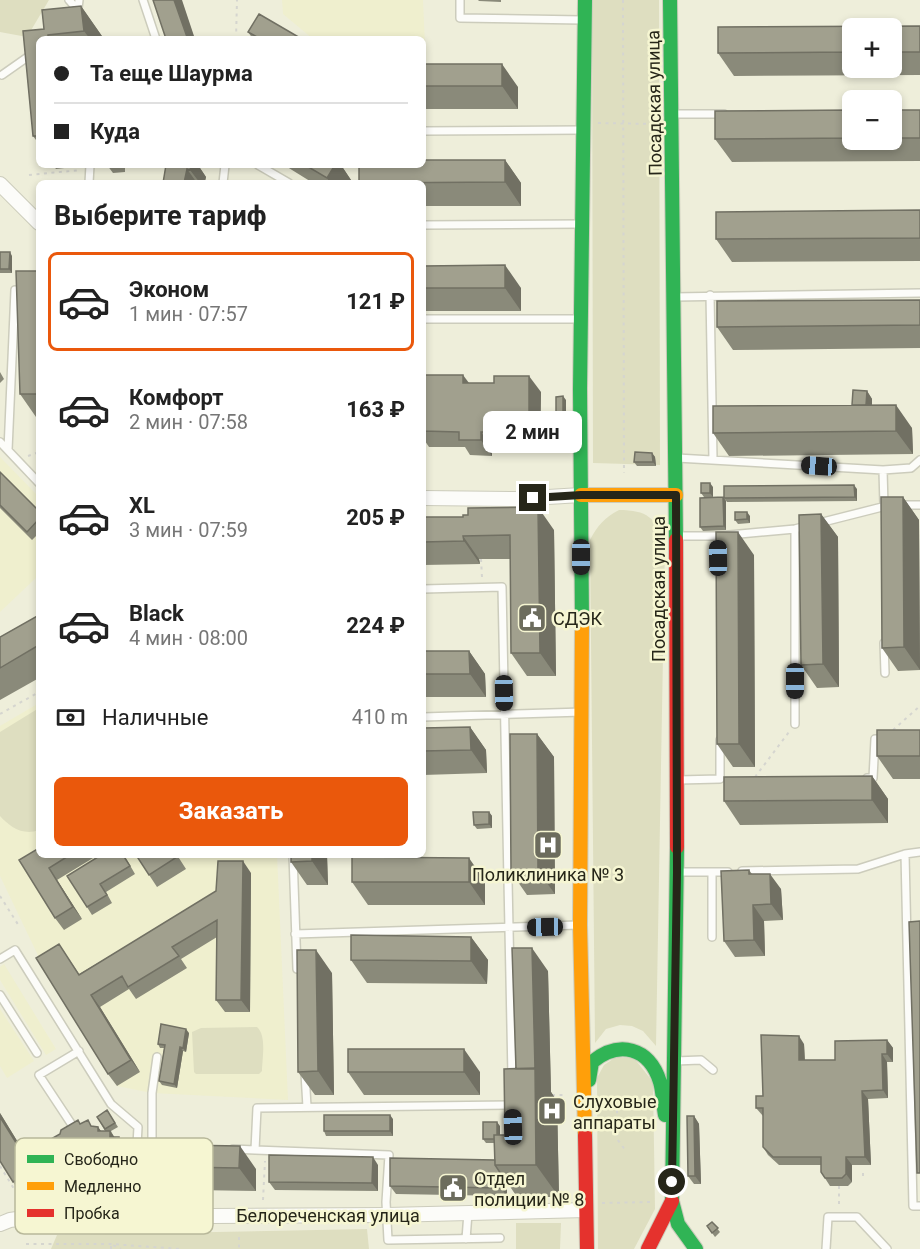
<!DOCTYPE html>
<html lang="ru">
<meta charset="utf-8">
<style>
:root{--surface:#fff;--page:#f6f6f6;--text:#222;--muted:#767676;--line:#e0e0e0;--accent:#ea580c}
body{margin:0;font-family:Roboto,sans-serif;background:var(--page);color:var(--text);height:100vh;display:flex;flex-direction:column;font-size:22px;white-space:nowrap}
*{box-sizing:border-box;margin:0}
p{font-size:20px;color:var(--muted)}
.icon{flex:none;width:33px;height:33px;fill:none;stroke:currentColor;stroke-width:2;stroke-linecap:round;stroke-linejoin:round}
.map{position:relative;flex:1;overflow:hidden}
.side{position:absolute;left:36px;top:180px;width:390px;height:678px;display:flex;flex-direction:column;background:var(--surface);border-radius:9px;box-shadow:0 3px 9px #0003}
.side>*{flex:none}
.guide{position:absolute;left:36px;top:36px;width:390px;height:132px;border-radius:9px;box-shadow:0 3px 9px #0003;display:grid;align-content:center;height:132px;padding:0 18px;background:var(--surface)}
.buttons{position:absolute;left:842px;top:18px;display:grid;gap:12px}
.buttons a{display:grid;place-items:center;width:60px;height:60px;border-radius:9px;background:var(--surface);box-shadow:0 3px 9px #0003;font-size:30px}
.end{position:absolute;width:27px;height:27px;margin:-14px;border:8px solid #262619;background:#fff;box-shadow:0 0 0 3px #fff}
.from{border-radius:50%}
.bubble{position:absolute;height:42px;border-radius:9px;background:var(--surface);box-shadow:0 3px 9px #0003;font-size:20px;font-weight:700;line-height:42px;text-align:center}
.car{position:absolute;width:18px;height:36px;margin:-18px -9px;border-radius:8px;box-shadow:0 0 4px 2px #0007;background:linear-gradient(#222 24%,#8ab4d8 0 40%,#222 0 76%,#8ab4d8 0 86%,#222 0)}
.guide b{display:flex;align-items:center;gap:21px;height:57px;font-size:22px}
.guide b+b{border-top:2px solid var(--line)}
.guide i{width:15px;height:15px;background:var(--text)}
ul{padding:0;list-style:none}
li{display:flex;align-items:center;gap:18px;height:99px;margin:0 12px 9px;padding:0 6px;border:3px solid transparent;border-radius:9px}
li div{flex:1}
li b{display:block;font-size:22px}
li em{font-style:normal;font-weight:700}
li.on{border-color:var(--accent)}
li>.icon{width:54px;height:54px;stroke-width:1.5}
h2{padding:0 18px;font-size:27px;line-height:72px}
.pay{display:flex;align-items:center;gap:15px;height:66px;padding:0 18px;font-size:22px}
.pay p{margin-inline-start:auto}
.primary-button{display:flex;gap:12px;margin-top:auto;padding:12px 18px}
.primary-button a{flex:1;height:69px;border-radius:9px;background:var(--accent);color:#fff;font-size:24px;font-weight:700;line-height:69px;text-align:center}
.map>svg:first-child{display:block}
</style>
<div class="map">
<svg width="920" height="1249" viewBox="0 0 920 1249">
<rect width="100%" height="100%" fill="#eeeeda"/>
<path fill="#efefce" d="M282 0H423L425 45 423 39H313L283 14Z
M0 457 39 497V575L0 612Z
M39 703V855H277L288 1100 152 1093 117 1086 45 970 0 876V726Z
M4 964 56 1049 46 1055 0 980V967Z
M0 1009 34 1061 7 1078 0 1066Z"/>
<path fill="#dedec0" d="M0 0H49L27 37 0 32Z
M592 0H659L660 465 593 463Z
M619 510C647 510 656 518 665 543L656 1046 643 1031 632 1026 620 1025 606 1029 595 1043 590 540C597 526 605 517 619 510Z
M39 708V830C23 836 10 827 0 816V732Z
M257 1027C267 1036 262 1059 262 1071L259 1074H196L194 1072 192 1032 201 1028Z
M616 1057 634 1058 653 1082 655 1209 634 1249H598L597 1078 604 1065Z
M516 1223H561L560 1249H516Z
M367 1229 369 1249H51L57 1235Z"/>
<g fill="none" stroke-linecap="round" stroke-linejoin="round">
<g stroke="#ccccbc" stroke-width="10">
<path id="lane" d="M69 0 76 8
M143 0 156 39
M460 0V18L582 20
M77 16 79 0
M2 75 39 49
M673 114H724
M423 131 583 130
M258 165 289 183
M89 183 90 165
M223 183 225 165
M423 225 582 224
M710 295 713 459
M675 297 920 293
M423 319H579
M0 442 39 483
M8 450 15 290
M677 458 883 470 911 468 920 460
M883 470 884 506
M901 505H920
M819 523 890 505
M677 536H718L795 529 806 526
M423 589 502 587 512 1076
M884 643 885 673
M423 717 583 712
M795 724V529
M867 778H873L875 739H884
M678 780 720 779V740
M905 854 913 1206H920
M293 855 297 969
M742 871 858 869 905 854 920 852
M679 872H728
M295 934 578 925
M712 937V872
M0 959 15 950 111 1104 138 1127 137 1145H147
M0 995 37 1053
M675 1061 701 1060 713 1070
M305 1073 307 1107
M76 1131 39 1075 79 1051
M152 1145V1093L157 1057
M233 1149 255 1150
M138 1188 140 1216
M500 1238 388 1240 386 1202 389 1155 255 1150 257 1108 512 1105
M466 1239 468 1213
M826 1249 828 1217H857L887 1249"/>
</g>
<g stroke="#ccccbc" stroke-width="16">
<path id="street" d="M0 184 39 223
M423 498 515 499 581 495
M0 1224 10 1220 31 1217 387 1215 586 1210"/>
</g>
<g stroke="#ccccbc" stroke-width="16">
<path id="fast" d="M670 0 676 540
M582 622 580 389 585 0
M677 847 672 1201 678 1224 696 1249
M589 1080 592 1062C619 1040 649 1047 660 1082 663 1092 663 1104 665 1115"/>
</g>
<g stroke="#ccccbc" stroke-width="16">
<path id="slow" d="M581 495H676
M582 622 580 925 585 1135"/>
</g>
<g stroke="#ccccbc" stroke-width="16">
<path id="jam" d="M676 540 677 847
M585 1135 587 1249
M648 1249 672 1201"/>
</g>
<path stroke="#d5d5cf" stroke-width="2" stroke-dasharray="3 4.5" stroke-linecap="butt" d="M623 0 624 473
M236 39 237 0
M598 123 655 124
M29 175 81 170
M28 456 39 452
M481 559 482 577
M0 714 39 692
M893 730 920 706
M755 777 789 732
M0 896 19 926
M552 1095H567
M626 1099 617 1108V1139L626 1151
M0 1166 24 1205
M863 1176V1170
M839 1186V1206
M64 1200 65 1188
M263 1200 265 1161
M602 1203 651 1202
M239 1237V1249
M26 1244H111L181 1249
M111 1249V1244L121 1249"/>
<use href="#lane" stroke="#fcfcf9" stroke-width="7"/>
<use href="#street" stroke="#fcfcf9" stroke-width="14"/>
<use href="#fast" stroke="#30b455" stroke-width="14"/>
<use href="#slow" stroke="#ff9f0a" stroke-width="14"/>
<use href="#jam" stroke="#e5322d" stroke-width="14"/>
</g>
<path fill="#8a8a7a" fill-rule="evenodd" d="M478 0H501V2L479 1Z
M81 6 104 39H39V144L33 136 23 31 44 29 42 10Z
M920 26V75L734 76 718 53V27ZM852 28H891V68H852Z
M248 32 302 39H253Z
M423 64 518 87V109H423Z
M852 110V140H891V110H920V161L732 162 715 139Z
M505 160 521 183V206H423V183Z
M53 165H81V166L56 169Z
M107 165H150V166L125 168V172L113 173Z
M166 165H198L206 177 205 181 206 183H163Z
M284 165H341L353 183H313Z
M920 210V261L732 262 716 239Z
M0 252 12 256V273H0Z
M423 266 521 288V311H423Z
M39 271V417H36L20 394Z
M920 300V348L733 350 717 327Z
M0 372 4 379 0 383Z
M423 375 469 383 541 392 540 448H492V456L470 455 465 447H429L423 438Z
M867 391 872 399V405L912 428 913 454 729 456 713 433 852 405Z
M566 400V418H559L556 414Z
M556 421 559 425V450H550L547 446Z
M652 453 655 457 656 466H637L634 462Z
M0 472 39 511V533L32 540 0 508Z
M713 487V497H704L701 493Z
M857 489V501L727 502 724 498Z
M723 497 726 501V530L703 531 700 527Z
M903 497 919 520 920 670 898 671 882 648Z
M821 514 838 537 839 687 817 688 801 665Z
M750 516V523L738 524 735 520Z
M423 517 554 530 556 676H527L511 653 510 559H479L480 564 423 565Z
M754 555 755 767H733L717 744Z
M39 615V678L0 700V637Z
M423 651H469L485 674 486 697H423Z
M470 727 486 750 487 773 423 775V728Z
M920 730V779H893L877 756Z
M537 734 554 757 555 894 527 895 511 872Z
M872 776 888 799V823L740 825 724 801Z
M489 812 492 816V828L477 829 474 825Z
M39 855H98L57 880 82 919 64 930 55 918Z
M101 855H124L135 874 106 892 112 903 92 915 87 907Z
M136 855H177L186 869 157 887Z
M327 855 328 885H307L291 862Z
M749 870 752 874 781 889 783 920 764 921 765 956 735 957 724 941Z
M251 873 250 1012H225L216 1000 217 937 181 959 187 968 136 999 129 989 100 1007 140 1072 117 1086 108 1074 59 944 79 974Z
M485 881V905H368L352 882Z
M471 937 488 960 487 984 367 983 351 960Z
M548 971 551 1092 557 1101 559 1197H517L507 1182V1196L396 1194 390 1186 495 1160 494 1143H486L483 1139 500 1126V1135H505L516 1069Z
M332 973 334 1095H315L298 1072Z
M189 1033 186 1052 183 1051 177 1088 162 1085 159 1081 164 1048H160L158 1044Z
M887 1040 893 1048V1062H887L888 1098 868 1099 871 1165H852V1182L848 1186H830L821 1172V1165H779L768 1155 763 1147V1116L756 1108 763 1096 804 1044 805 1060H835Z
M348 1072H480V1095H364Z
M107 1110 118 1127 111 1131 114 1137 122 1141V1144L256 1169V1191L133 1189V1191H81L68 1194 46 1162 81 1124 98 1127 101 1131H105L97 1117Z
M0 1113 49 1193 29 1205 13 1182Z
M694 1116 699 1124 701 1184H694L688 1176Z
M393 1119V1136H326L324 1131Z
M378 1165V1191L275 1190 269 1182Z
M712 1222 720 1232 715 1237 707 1226Z"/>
<path fill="#717063" d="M174 0H182L195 39H188L187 37Z
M81 6 104 39H90L84 31Z
M502 64 518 87V109L502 86Z
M505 160 521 183V206L505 182Z
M191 165H198L206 177 205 181 206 183H200L190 170Z
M335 165H341L353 183H330L327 178Z
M187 169 197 183H184Z
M10 252 12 256V273L9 269Z
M505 265 521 288V311L505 288Z
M463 375 475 391 463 383Z
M529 376 541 392 540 448 529 432Z
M867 391 872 399V415L866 406Z
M563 396 566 400V418L563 414Z
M896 405 912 428 913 454 896 431Z
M556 421 559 425V450L556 446Z
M481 432 492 448V456L481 440Z
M652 453 655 457 656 466 653 462Z
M710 483 713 487V497L710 493Z
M854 485 857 489V501L855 497Z
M723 497 726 501V530L724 526Z
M903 497 919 520 920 670 904 647Z
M538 507 554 530 556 676 540 653Z
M747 512 750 516V523L747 519Z
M821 514 838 537 839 687 823 664Z
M738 532 754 555 755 767 739 744Z
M463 536 479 559 480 564 464 541Z
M469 651 485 674 486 697 470 674Z
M470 727 486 750 487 773 471 750Z
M537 734 554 757 555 894 538 871Z
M872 776 888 799V823L872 800Z
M489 812 492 816V828L489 824Z
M312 855H327L328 885 312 861Z
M469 858 485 881V905L469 882Z
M243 861 251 873 250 1012 241 1000Z
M49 868 57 880 82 919 73 907Z
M770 874 781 889 783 920 771 904Z
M753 905 764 921 765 956 754 940Z
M471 937 488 960 487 984 471 961Z
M532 948 548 971 551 1092 557 1101 559 1197 536 1165Z
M316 950 332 973 334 1095 318 1071Z
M91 995 100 1007 140 1072 131 1060Z
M186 1029 189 1033 186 1052 183 1048Z
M799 1036 804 1044 805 1068 799 1060Z
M887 1040 893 1048V1062L887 1054Z
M180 1047 183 1051 177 1088 174 1084Z
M464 1049 480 1072V1095L464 1072Z
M882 1054 887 1062 888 1098 883 1090Z
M862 1091 868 1099 871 1165 865 1157Z
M0 1113 49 1193 33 1170 0 1117Z
M390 1115 393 1119V1136L390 1131Z
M694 1116 699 1124 701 1184 695 1176Z
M497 1122 500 1126V1143L497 1139Z
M98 1127 110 1144V1131L119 1143V1137L122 1141 117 1166 133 1189V1191L110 1159V1152L98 1131Z
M240 1146 256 1169V1191L239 1168Z
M373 1157 378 1165V1191L372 1183Z
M846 1157 852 1165V1182L846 1174Z
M501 1174 507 1182V1196L501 1188Z"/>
<path fill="#a1a08e" stroke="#717063" stroke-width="1.5" d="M153 0H174L187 37 181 39H166Z
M81 6 84 31 48 35V39H39V136H33L23 31 44 29 42 10Z
M259 14 302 39H261L248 32Z
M920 26V52H891V28H852V52L718 53V27Z
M423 64H502V86H423Z
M852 110V138L715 139V111Z
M891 110H920V138H891Z
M423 160H505V182L359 183V165H423Z
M166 165H191L190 170 187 169 184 183H163Z
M305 165H335L327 178Z
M920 210V238L716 239V212Z
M0 252H10L9 269H0Z
M505 265V288H423V266Z
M16 271H39V394H20Z
M920 300V325L717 327V301Z
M423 375H463V383H494V376H529V432H481V440H459V432L423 431Z
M853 390 867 391 866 405H852Z
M563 396V414H556V397Z
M896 405V431L713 433V406Z
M547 421H556V446H547Z
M635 452 652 453 653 462H634Z
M0 472 39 511V519L27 532 0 505Z
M701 483H710V493H701Z
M854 485 855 497 724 498V486Z
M723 497 724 526 700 527V498Z
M881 497H903L904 647 882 648Z
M538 507 540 653H511L510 535 463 536 464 541 423 542V517H463V515H468V508Z
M735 512H747V519L735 520Z
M821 514 823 664 801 665 799 515Z
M716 532H738L739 744H717Z
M39 615V645L0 668V637Z
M423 651H469L470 674H423Z
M470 727 471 750 423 751V728Z
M877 730H920V756H877Z
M510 734H537L538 871 511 872Z
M872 776V800L724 801V777Z
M473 812H489V824L474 825Z
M39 848V855H70L49 868 73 907 55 918 19 860Z
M101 855H123L130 866 100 884 107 895 87 907 67 876Z
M136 855H176L177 857 149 875Z
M291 855H312V861L291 862Z
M352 857 469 858V882H352Z
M218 861H243L241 1000H216L217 920 172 947 179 956 128 987 122 976 91 995 131 1060 108 1074 36 958 59 944 79 975 216 891Z
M749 870V874H770L771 904 753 905 754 940 724 941 721 871Z
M920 921V1173H917L909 922Z
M351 935 471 937V961L351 960Z
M512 948H532L535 1069H516Z
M297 950H316L318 1071 298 1072Z
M161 1024 186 1029 183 1048 180 1047 174 1084 159 1081 165 1045 158 1044Z
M761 1035 799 1036V1060H835V1041L887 1040V1054H882L883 1090 862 1091 865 1157H846V1174L842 1178H825L821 1172V1157H773L763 1147V1108H756V1096H763Z
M348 1049H464V1072H348Z
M535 1068 536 1165H495L494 1135H505L504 1069Z
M107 1110 115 1123 105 1129 97 1117Z
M324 1115H390V1131H324Z
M687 1116H694L695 1176H688Z
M0 1117 33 1170 13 1182 0 1161Z
M78 1120 80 1124 88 1120 91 1126 98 1127V1131H110V1159L58 1158 46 1162 51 1139 60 1134 61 1130Z
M483 1122H497V1135H494V1139H483Z
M114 1137H119V1143Z
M117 1144 240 1146 239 1168 117 1166Z
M269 1155 373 1157 372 1183 269 1182Z
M390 1158 495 1160V1165L501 1174V1188L390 1186Z
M712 1222 718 1228 712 1233 707 1226Z"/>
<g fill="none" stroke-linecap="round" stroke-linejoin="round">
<path stroke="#262619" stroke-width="8" d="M533 498 581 495H676L677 872 672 1182"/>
</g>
<defs>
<g id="civic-square" transform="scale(1.5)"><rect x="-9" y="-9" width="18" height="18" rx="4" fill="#6c6c5d" stroke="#f6f6d2"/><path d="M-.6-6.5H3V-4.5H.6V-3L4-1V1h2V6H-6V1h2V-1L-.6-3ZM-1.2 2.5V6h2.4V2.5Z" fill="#fff"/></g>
<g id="hospital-square" transform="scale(1.5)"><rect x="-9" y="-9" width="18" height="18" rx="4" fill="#6c6c5d" stroke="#f6f6d2"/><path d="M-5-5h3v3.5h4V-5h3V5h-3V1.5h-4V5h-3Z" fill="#fff"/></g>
</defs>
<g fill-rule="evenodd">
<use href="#civic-square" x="532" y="618"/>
<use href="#hospital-square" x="548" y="845"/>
<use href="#hospital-square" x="552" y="1111"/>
<use href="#civic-square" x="453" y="1188"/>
</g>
<g text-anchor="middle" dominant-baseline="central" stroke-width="5" stroke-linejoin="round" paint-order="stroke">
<g font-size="18" fill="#262619" stroke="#f6f6d2">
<text transform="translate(654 103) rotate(-91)">Посадская улица</text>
<text transform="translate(658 589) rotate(-90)">Посадская улица</text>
<text x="328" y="1215">Белореченская улица</text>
</g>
<g font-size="18" fill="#262619" stroke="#f6f6d2" text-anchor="start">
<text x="553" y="618">СДЭК</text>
<text x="548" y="874" text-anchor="middle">Поликлиника № 3</text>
<text x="573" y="1101">Слуховые<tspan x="573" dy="21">аппараты</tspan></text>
<text x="474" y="1178">Отдел<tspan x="474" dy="21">полиции № 8</tspan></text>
</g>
</g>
<rect x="15" y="1138" width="198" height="96" rx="9" fill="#f6f6d2" stroke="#b8b89a" stroke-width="1.5"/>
<rect x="27" y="1155" width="27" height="8" fill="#30b455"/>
<rect x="27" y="1182" width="27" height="8" fill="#ff9f0a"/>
<rect x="27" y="1209" width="27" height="8" fill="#e5322d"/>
<g font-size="16" fill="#262619">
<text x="64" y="1165">Свободно</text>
<text x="64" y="1192">Медленно</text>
<text x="64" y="1219">Пробка</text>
</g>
</svg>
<div class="buttons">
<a>+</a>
<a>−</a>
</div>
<i class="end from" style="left:672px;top:1182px"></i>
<i class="end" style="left:533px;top:498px"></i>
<div class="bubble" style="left:483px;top:411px;width:99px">2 мин</div>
<i class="car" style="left:819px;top:466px;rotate:274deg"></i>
<i class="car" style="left:581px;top:557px;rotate:180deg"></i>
<i class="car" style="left:718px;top:558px;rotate:359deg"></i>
<i class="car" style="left:795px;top:681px;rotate:180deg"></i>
<i class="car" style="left:504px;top:693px;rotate:179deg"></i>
<i class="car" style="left:545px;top:927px;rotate:269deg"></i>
<i class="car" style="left:513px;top:1127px;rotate:358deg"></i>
<div class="guide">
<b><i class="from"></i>Та еще Шаурма</b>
<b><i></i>Куда</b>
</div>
<section class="side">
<h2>Выберите тариф</h2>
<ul>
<li class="on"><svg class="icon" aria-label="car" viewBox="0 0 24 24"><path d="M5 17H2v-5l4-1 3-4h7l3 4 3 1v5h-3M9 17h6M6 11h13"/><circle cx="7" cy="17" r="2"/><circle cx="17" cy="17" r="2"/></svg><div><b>Эконом</b><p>1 мин · 07:57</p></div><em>121 ₽</em></li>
<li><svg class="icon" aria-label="car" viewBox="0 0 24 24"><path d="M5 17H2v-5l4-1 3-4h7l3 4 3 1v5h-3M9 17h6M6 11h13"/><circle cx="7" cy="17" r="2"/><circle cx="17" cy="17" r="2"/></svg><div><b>Комфорт</b><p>2 мин · 07:58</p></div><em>163 ₽</em></li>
<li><svg class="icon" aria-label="car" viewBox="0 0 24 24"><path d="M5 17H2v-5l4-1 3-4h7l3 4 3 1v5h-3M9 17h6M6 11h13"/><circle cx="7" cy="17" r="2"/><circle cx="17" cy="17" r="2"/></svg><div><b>XL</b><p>3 мин · 07:59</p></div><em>205 ₽</em></li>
<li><svg class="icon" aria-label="car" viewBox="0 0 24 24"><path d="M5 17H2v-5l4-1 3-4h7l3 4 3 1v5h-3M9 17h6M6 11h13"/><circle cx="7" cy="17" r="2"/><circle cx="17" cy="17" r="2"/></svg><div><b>Black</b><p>4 мин · 08:00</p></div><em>224 ₽</em></li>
</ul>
<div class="pay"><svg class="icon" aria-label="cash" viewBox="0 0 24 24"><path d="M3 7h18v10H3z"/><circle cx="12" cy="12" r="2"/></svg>Наличные<p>410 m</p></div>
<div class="primary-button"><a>Заказать</a></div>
</section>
</div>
